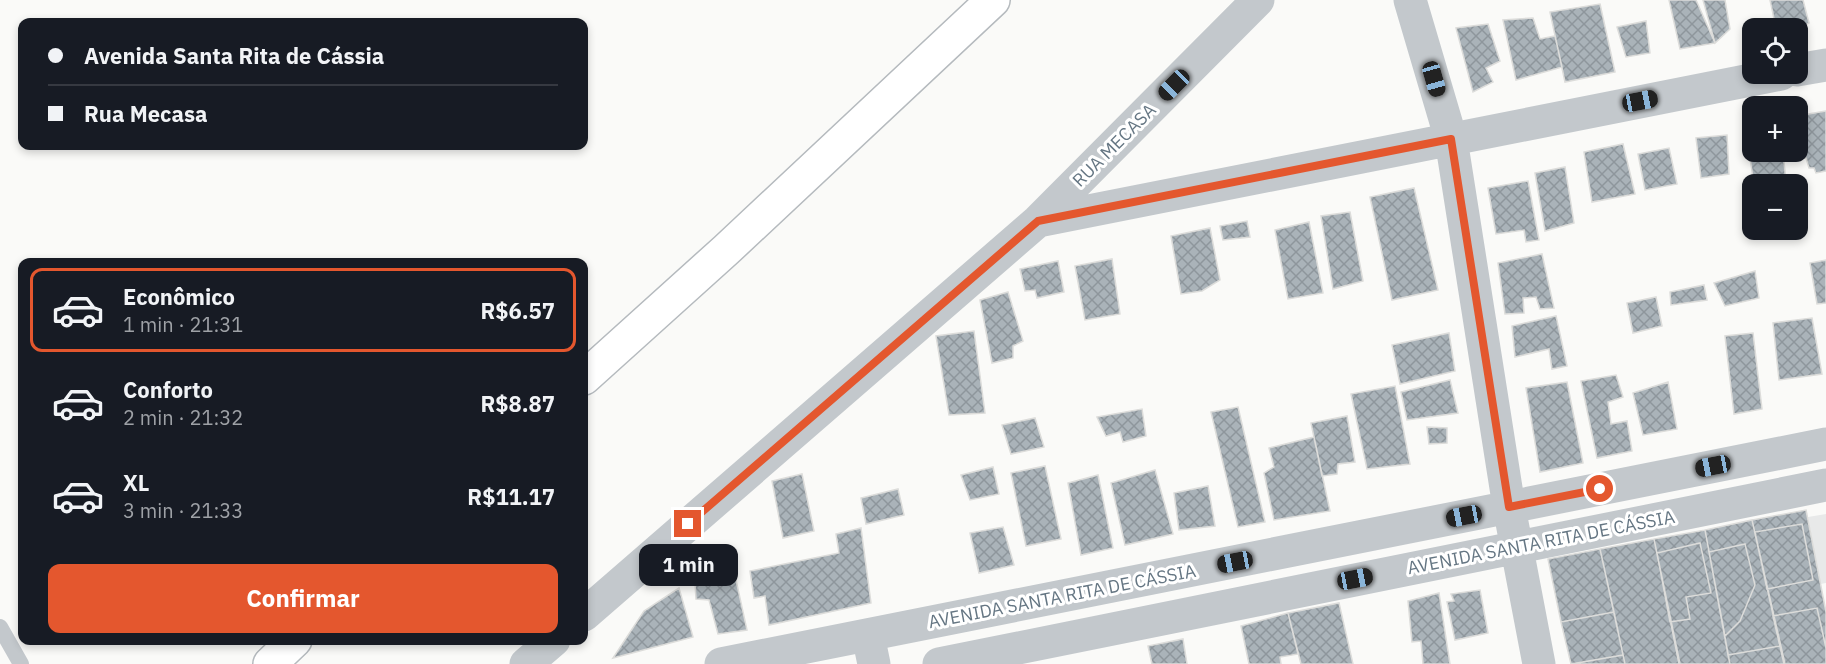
<!DOCTYPE html>
<html lang="pt">
<meta charset="utf-8">
<style>
:root{--surface:#171b24;--page:#242831;--text:#f1f3f6;--muted:#9ea1a6;--line:#363941;--accent:#e4572e}
body{margin:0;font-family:"IBM Plex Sans",sans-serif;background:var(--page);color:var(--text);height:100vh;display:flex;flex-direction:column;font-size:22px;white-space:nowrap}
*{box-sizing:border-box;margin:0}
p{font-size:20px;color:var(--muted)}
.icon{flex:none;width:33px;height:33px;fill:none;stroke:currentColor;stroke-width:2;stroke-linecap:round;stroke-linejoin:round}
.map{position:relative;flex:1;overflow:hidden}
.sheet{position:absolute;left:18px;top:258px;width:570px;height:387px;display:flex;flex-direction:column;background:var(--surface);border-radius:12px;box-shadow:0 3px 9px #0003}
.sheet>*{flex:none}
.hud{position:absolute;left:18px;top:18px;width:570px;height:132px;border-radius:12px;box-shadow:0 3px 9px #0003;display:grid;align-content:center;height:132px;padding:0 30px;background:var(--surface)}
.buttons{position:absolute;left:1742px;top:18px;display:grid;gap:12px}
.buttons a{display:grid;place-items:center;width:66px;height:66px;border-radius:12px;background:var(--surface);box-shadow:0 3px 9px #0003;font-size:30px}
.end{position:absolute;width:27px;height:27px;margin:-14px;border:8px solid #e4572e;background:#fff;box-shadow:0 0 0 3px #fff}
.from{border-radius:50%}
.bubble{position:absolute;height:42px;border-radius:12px;background:var(--surface);box-shadow:0 3px 9px #0003;font-size:20px;font-weight:700;line-height:42px;text-align:center}
.car{position:absolute;width:18px;height:36px;margin:-18px -9px;border-radius:8px;box-shadow:0 0 4px 2px #0007;background:linear-gradient(#222 24%,#8ab4d8 0 40%,#222 0 76%,#8ab4d8 0 86%,#222 0)}
.hud b{display:flex;align-items:center;gap:21px;height:57px;font-size:22px}
.hud b+b{border-top:2px solid var(--line)}
.hud i{width:15px;height:15px;background:var(--text)}
ul{padding:10px 0 0;list-style:none}
li{display:flex;align-items:center;gap:18px;height:84px;margin:0 12px 9px;padding:0 18px;border:3px solid transparent;border-radius:12px}
li div{flex:1}
li b{display:block;font-size:22px}
li em{font-style:normal;font-weight:700}
li.current{border-color:var(--accent)}
li>.icon{width:54px;height:54px;stroke-width:1.5}
.cta{display:flex;gap:12px;margin-top:auto;padding:12px 30px}
.cta a{flex:1;height:69px;border-radius:12px;background:var(--accent);color:#fff;font-size:24px;font-weight:700;line-height:69px;text-align:center}
.map>svg:first-child{display:block}
</style>
<div class="map">
<svg width="1826" height="664" viewBox="0 0 1826 664">
<defs>
<pattern id="building-cross-hatch" width="8" height="8" patternUnits="userSpaceOnUse" patternTransform="scale(1.5)"><rect width="8" height="8" fill="#aab3b9"/><path d="M0 0l8 8M0 8l8-8" fill="none" stroke="#8e969c"/></pattern>
</defs>
<rect width="100%" height="100%" fill="#fafaf8"/>
<path fill="#e8e9e9" d="M1826 514V583L1820 584 1808 517Z"/>
<path fill="url(#building-cross-hatch)" stroke="#dcdcda" stroke-width="1.5" d="M1669 0H1696L1715 43 1680 49Z
M1703 0H1725L1730 29 1715 43Z
M1770 0H1803L1809 23 1797 30V28H1776Z
M1600 4 1615 72 1565 82 1550 12Z
M1533 18 1540 39 1555 36 1562 67 1516 80 1503 20Z
M1646 21 1650 53 1626 57 1617 27Z
M1488 24 1500 61 1486 68 1493 82 1473 92 1456 28Z
M1826 111V171L1816 173 1814 168H1809L1806 158 1797 159V151L1804 150 1801 130H1797V116Z
M1752 125V152H1783L1786 182 1754 184 1745 126Z
M1727 135 1729 174 1701 178 1696 138Z
M1623 144 1635 194 1592 202 1584 152Z
M1669 148 1677 184 1645 190 1638 154Z
M1565 167 1574 223 1545 231 1535 173Z
M1528 181 1539 240 1526 242 1524 230 1496 234 1488 188Z
M1414 188 1438 290 1392 300 1370 197Z
M1350 212 1363 281 1333 289 1321 216Z
M1247 221 1250 237 1223 240 1220 226Z
M1309 222 1323 293 1288 299 1275 230Z
M1210 228 1220 280 1202 291 1181 294 1171 236Z
M1542 254 1554 308 1540 309 1536 297 1523 298 1524 313 1505 314 1498 263Z
M1112 259 1120 314 1085 320 1075 266Z
M1826 260V303L1817 304 1810 263Z
M1058 261 1064 292 1037 298 1035 290 1025 291 1020 269Z
M1755 271 1759 298 1725 306 1714 283Z
M1704 285 1707 300 1671 305 1670 292Z
M1008 292 1023 341 1013 346V358L992 363 980 300Z
M1656 297 1662 326 1633 333 1627 303Z
M1556 316 1567 366 1552 369 1549 349 1515 357 1512 326Z
M1812 318 1822 374 1779 380 1773 323Z
M974 331 985 413 949 415 936 336Z
M1449 333 1455 371 1400 384 1392 345Z
M1753 333 1762 409 1734 414 1725 336Z
M1616 375 1623 397 1608 402 1611 424 1627 421 1632 451 1597 458 1581 381Z
M1450 380 1458 413 1407 420 1401 392Z
M1567 382 1583 463 1540 472 1526 388Z
M1668 382 1677 429 1643 435 1633 393Z
M1395 386 1410 464 1367 469 1351 394Z
M1238 407 1265 522 1238 527 1211 412Z
M1142 409 1146 436 1123 442 1120 432 1106 436 1097 417Z
M1347 416 1355 462 1338 464 1337 474 1322 476 1311 423Z
M1035 418 1044 447 1011 454 1002 425Z
M1427 427 1447 428V443L1429 444Z
M1314 437 1330 511 1274 520 1264 473 1274 467 1269 448Z
M1045 466 1061 539 1026 546 1011 473Z
M993 467 999 494 970 500 961 475Z
M1155 470 1173 534 1125 545 1111 483Z
M802 474 814 531 783 538 772 481Z
M1098 475 1113 548 1081 555 1068 483Z
M1208 486 1215 526 1179 530 1174 493Z
M898 489 904 515 866 524 861 498Z
M1806 510 1826 612V664H1785L1752 520Z
M1752 520 1780 646 1728 655 1705 530Z
M1802 524 1813 580 1767 589 1755 532Z
M1003 527 1014 565 979 573 970 533Z
M861 528 871 603 769 625 765 596 754 598 750 571 839 553 836 534Z
M1705 530 1730 664H1680L1654 539Z
M1654 539 1679 664H1625L1600 549Z
M1700 543 1711 593 1686 597 1690 619 1670 622 1657 553Z
M1745 544 1755 585 1740 621 1725 636 1709 552Z
M1600 549 1614 612 1561 622 1548 559Z
M731 557 747 630 718 634 709 600 696 599 694 567Z
M679 588 693 637 613 658 644 611Z
M1480 590 1488 633 1455 640 1447 602 1454 601 1451 594Z
M1439 593 1450 664H1423L1421 641 1412 642 1408 601Z
M1339 603 1353 664H1301L1288 613Z
M1817 608 1826 648V664H1784L1773 616Z
M1614 612 1623 655 1571 664 1561 622Z
M1288 613 1298 654 1280 657 1281 664H1249L1241 626Z
M1183 639 1187 664H1152L1148 646Z
M1780 646 1785 664H1730L1728 655Z
M1623 655 1625 664H1572Z"/>
<g fill="none" stroke-linecap="round" stroke-linejoin="round">
<g stroke="#b5babe" stroke-width="36">
<path id="primary" d="M584 378 726 250 993 0
M270 664 295 640"/>
</g>
<path stroke="#c3c8cc" stroke-width="16" d="M0 627 21 664"/>
<path stroke="#c3c8cc" stroke-width="33" d="M1410 0 1451 139 1509 507 1539 664
M1797 70 1826 65
M1038 221 1781 74
M584 615 1038 221 1258 0
M868 635 874 664
M526 664 554 640
M721 664 1826 444
M939 664 1826 485"/>
<use href="#primary" stroke="#fff" stroke-width="33"/>
</g>
<g fill="none" stroke-linecap="round" stroke-linejoin="round">
<path stroke="#e4572e" stroke-width="8" d="M688 524 1038 221 1451 139 1509 507 1600 489"/>
</g>
<g text-anchor="middle" dominant-baseline="central" stroke-width="6" stroke-linejoin="round" paint-order="stroke">
<g font-size="18" fill="#657683" stroke="#fff">
<text transform="translate(1114 145) rotate(-45)">RUA MECASA</text>
<text transform="translate(1541 542) rotate(-11)">AVENIDA SANTA RITA DE CÁSSIA</text>
<text transform="translate(1062 596) rotate(-11)">AVENIDA SANTA RITA DE CÁSSIA</text>
</g>
</g>
</svg>
<div class="buttons">
<a><svg class="icon" aria-label="locate" viewBox="0 0 24 24"><circle cx="12" cy="12" r="6"/><path d="M12 2v4M12 18v4M2 12h4M18 12h4"/></svg></a>
<a>+</a>
<a>−</a>
</div>
<i class="end from" style="left:1600px;top:489px"></i>
<i class="end" style="left:688px;top:524px"></i>
<div class="bubble" style="left:639px;top:544px;width:99px">1 min</div>
<i class="car" style="left:1434px;top:79px;rotate:164deg"></i>
<i class="car" style="left:1174px;top:85px;rotate:225deg"></i>
<i class="car" style="left:1640px;top:101px;rotate:79deg"></i>
<i class="car" style="left:1713px;top:466px;rotate:259deg"></i>
<i class="car" style="left:1464px;top:516px;rotate:259deg"></i>
<i class="car" style="left:1235px;top:562px;rotate:259deg"></i>
<i class="car" style="left:1355px;top:579px;rotate:79deg"></i>
<div class="hud">
<b><i class="from"></i>Avenida Santa Rita de Cássia</b>
<b><i></i>Rua Mecasa</b>
</div>
<section class="sheet">
<ul>
<li class="current"><svg class="icon" aria-label="car" viewBox="0 0 24 24"><path d="M5 17H2v-5l4-1 3-4h7l3 4 3 1v5h-3M9 17h6M6 11h13"/><circle cx="7" cy="17" r="2"/><circle cx="17" cy="17" r="2"/></svg><div><b>Econômico</b><p>1 min · 21:31</p></div><em>R$6.57</em></li>
<li><svg class="icon" aria-label="car" viewBox="0 0 24 24"><path d="M5 17H2v-5l4-1 3-4h7l3 4 3 1v5h-3M9 17h6M6 11h13"/><circle cx="7" cy="17" r="2"/><circle cx="17" cy="17" r="2"/></svg><div><b>Conforto</b><p>2 min · 21:32</p></div><em>R$8.87</em></li>
<li><svg class="icon" aria-label="car" viewBox="0 0 24 24"><path d="M5 17H2v-5l4-1 3-4h7l3 4 3 1v5h-3M9 17h6M6 11h13"/><circle cx="7" cy="17" r="2"/><circle cx="17" cy="17" r="2"/></svg><div><b>XL</b><p>3 min · 21:33</p></div><em>R$11.17</em></li>
</ul>
<div class="cta"><a>Confirmar</a></div>
</section>
</div>
